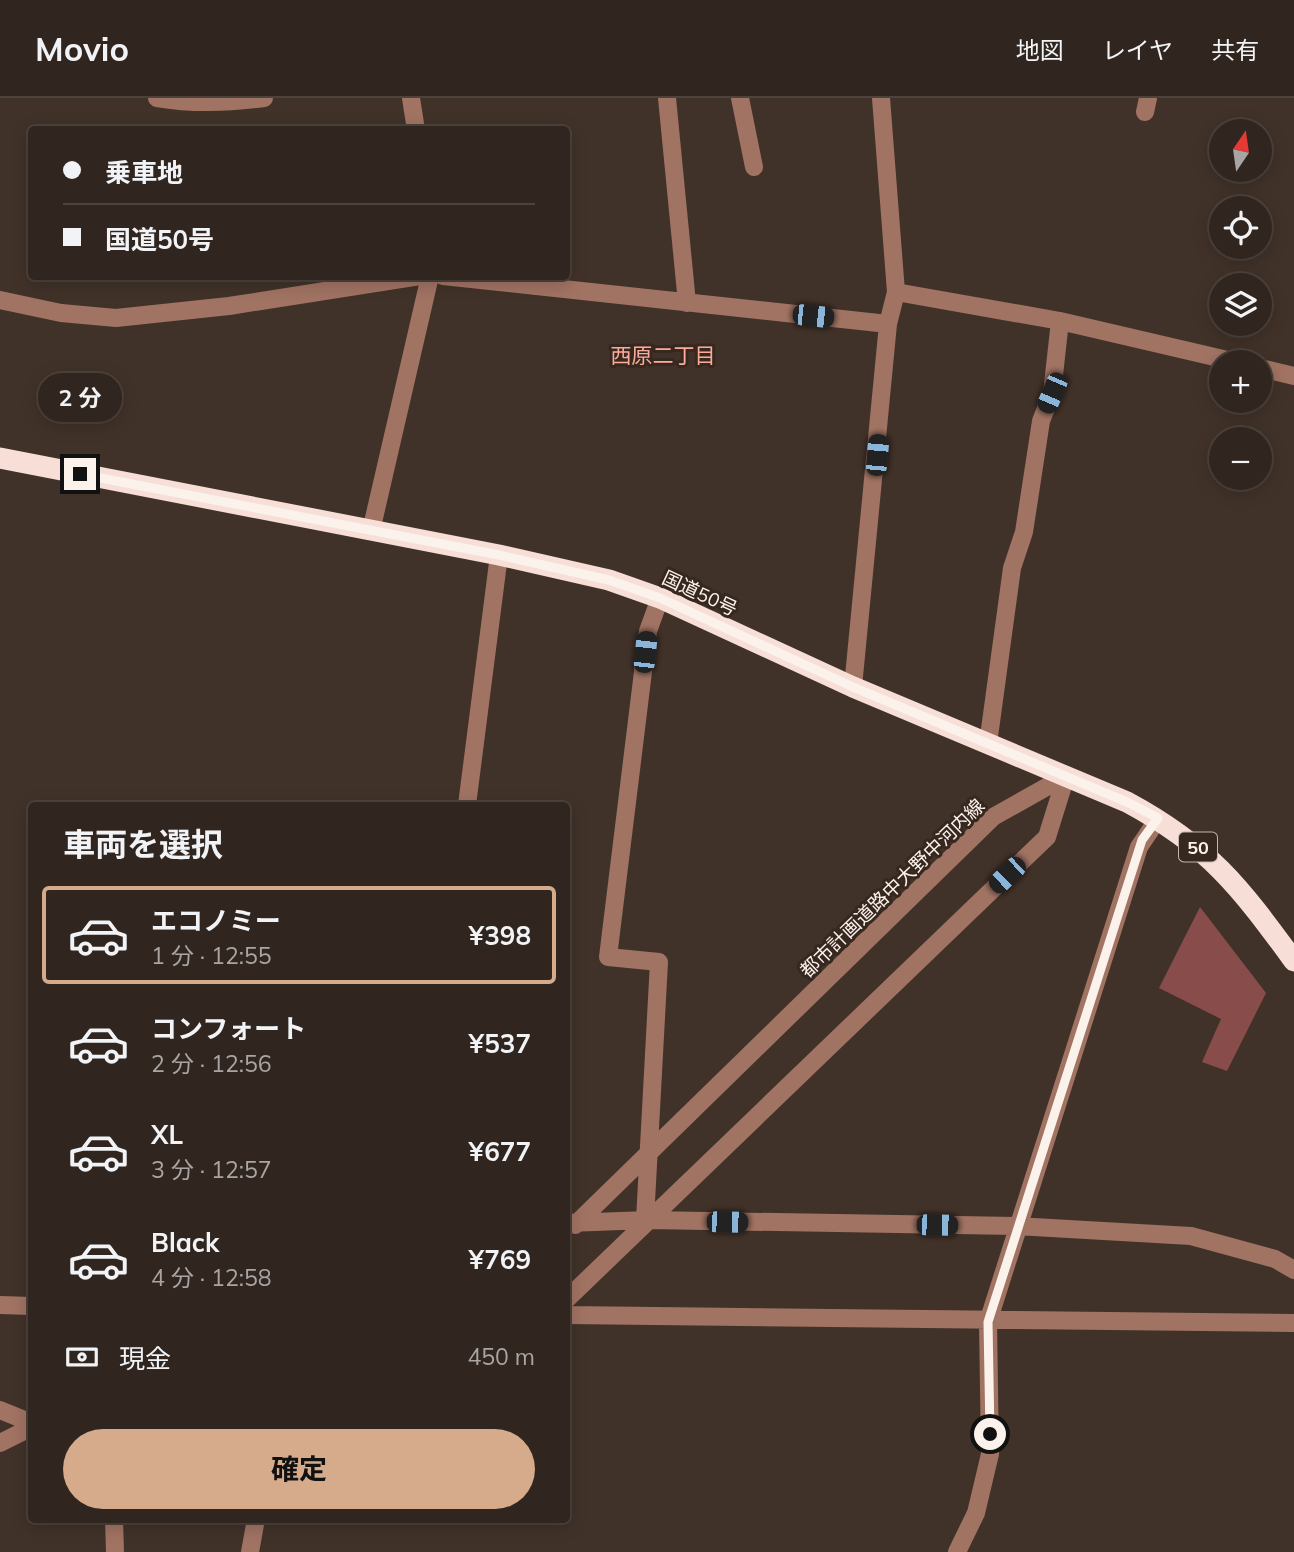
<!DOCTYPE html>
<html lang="ja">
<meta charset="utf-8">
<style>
:root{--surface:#31261f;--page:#392e28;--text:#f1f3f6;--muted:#a8a5a4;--line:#4c433d;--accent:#d6ab8b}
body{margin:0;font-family:Mulish,"Noto Sans JP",sans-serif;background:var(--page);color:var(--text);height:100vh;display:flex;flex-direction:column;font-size:26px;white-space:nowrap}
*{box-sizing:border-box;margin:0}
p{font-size:23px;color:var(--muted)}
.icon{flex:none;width:38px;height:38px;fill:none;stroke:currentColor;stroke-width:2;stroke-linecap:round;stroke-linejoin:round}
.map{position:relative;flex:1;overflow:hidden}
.sheet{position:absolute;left:28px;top:704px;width:542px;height:721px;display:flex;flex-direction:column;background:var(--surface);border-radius:7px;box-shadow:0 4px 18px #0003,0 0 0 2px var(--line)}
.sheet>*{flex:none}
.top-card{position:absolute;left:28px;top:28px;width:542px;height:154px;border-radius:7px;box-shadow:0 4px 18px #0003,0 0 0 2px var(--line);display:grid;align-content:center;height:154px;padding:0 35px;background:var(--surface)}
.needle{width:46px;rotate:13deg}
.controls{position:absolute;left:1209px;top:21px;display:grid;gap:14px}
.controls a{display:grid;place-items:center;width:63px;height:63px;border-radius:50%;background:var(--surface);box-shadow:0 4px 18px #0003,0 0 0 2px var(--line);font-size:35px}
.end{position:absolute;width:32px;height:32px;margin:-16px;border:9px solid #fcf2ec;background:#111;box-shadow:0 0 0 4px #111}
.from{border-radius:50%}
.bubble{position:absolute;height:49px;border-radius:24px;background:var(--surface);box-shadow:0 4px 18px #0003,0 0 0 2px var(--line);font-size:23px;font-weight:700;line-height:49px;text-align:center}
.car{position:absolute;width:21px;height:42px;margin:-21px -10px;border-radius:9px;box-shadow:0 0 5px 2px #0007;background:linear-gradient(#222 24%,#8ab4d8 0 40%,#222 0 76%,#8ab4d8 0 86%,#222 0)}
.top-card b{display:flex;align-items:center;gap:24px;height:66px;font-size:26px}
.top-card b+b{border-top:2px solid var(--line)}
.top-card i{width:18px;height:18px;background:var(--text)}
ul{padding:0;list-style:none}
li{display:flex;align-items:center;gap:21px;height:98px;margin:0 14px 10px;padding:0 21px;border:4px solid transparent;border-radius:7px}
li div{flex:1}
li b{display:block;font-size:26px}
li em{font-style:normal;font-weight:700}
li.selected{border-color:var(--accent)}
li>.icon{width:63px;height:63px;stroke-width:1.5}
h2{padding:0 35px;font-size:32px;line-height:84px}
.pay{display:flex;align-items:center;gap:18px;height:77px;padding:0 35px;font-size:26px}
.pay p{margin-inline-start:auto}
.primary-button{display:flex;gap:14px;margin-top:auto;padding:14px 35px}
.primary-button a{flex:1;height:80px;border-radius:42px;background:var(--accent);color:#111;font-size:28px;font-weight:700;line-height:80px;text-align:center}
header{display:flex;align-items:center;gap:42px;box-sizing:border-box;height:98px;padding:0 35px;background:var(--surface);border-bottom:2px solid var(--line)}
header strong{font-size:33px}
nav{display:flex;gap:38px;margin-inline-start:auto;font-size:24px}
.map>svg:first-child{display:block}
</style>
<header>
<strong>Movio</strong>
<nav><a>地図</a><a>レイヤ</a><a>共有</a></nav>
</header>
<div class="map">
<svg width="1294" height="1454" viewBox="0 0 1294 1454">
<rect width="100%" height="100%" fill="#413229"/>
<path fill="#884c4b" d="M1200 809 1266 895 1227 973 1202 964 1221 921 1159 890Z"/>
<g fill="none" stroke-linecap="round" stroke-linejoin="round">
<path stroke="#a17363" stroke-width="18" d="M157 0C193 6 228 5 264 0
M411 0 416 32
M667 0 687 205
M740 0 754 69
M1145 14 1148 0
M443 178 888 226
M896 194 1060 223 1236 264
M0 202 61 215 116 220 229 208 420 178
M1260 270 1294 278
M371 433 430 178
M853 589 888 226 896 194 881 0
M988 646 1012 470 1024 434 1041 323 1052 295 1060 223
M467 707 499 457
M645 1122 659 864 608 859 648 533 660 500
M567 1125 648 1122 1016 1128 1191 1138 1275 1161 1294 1172
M575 1127 993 719 1066 678
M567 1201 1047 739 1066 678
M0 1207 32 1208
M567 1217 1294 1225
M0 1312 32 1325
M0 1345 32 1329
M114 1421 115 1454
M250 1454 256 1421
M957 1454 976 1415 990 1356 988 1224 1139 749 1158 721"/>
<path stroke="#f7dfd7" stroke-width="21" d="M0 360 499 457 609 482 660 500 853 589 1127 704C1209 748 1240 789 1294 863"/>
</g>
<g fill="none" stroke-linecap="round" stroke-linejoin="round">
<path stroke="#fcf2ec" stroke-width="9" d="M80 376 499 457 609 482 660 500 853 589 1127 704 1158 720 1142 742 988 1224 990 1336"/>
</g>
<g text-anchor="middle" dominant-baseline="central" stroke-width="6" stroke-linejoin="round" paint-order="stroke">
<rect fill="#37281f" stroke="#c1b5ae" stroke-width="2" x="1179" y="734.5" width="38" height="29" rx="5"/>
<g font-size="18" font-weight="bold" fill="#fcf2ec">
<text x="1198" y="749">50</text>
</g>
<g font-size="19" fill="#fcf2ec" stroke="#37281f">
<text transform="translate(700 495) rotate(25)">国道50号</text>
<text transform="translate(892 790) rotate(-44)">都市計画道路中大野中河内線</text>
</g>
<g font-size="21" fill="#fcaa9b" stroke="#37281f">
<text x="663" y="257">西原二丁目</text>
</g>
</g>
</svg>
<div class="controls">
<a><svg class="needle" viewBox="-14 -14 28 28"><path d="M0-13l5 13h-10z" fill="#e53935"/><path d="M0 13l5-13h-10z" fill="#a8a5a4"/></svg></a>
<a><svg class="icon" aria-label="locate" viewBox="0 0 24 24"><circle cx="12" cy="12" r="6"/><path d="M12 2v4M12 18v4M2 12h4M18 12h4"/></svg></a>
<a><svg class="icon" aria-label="layers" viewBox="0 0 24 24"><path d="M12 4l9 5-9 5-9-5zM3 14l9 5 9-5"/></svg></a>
<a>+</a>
<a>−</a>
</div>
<i class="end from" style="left:990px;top:1336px"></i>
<i class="end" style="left:80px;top:376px"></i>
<div class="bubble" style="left:38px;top:275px;width:84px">2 分</div>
<i class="car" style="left:813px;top:218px;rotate:96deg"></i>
<i class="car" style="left:1052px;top:295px;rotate:203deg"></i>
<i class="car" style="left:877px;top:357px;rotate:5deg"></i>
<i class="car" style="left:645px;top:554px;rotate:6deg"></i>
<i class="car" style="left:1007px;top:777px;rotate:226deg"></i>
<i class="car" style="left:727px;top:1124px;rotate:91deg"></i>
<i class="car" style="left:937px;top:1127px;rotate:91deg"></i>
<div class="top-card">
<b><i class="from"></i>乗車地</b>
<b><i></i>国道50号</b>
</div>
<section class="sheet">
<h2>車両を選択</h2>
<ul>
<li class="selected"><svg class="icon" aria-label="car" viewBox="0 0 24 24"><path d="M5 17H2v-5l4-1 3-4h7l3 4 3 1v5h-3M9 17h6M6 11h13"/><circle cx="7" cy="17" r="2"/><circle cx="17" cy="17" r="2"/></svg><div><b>エコノミー</b><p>1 分 · 12:55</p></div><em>¥398</em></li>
<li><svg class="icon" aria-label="car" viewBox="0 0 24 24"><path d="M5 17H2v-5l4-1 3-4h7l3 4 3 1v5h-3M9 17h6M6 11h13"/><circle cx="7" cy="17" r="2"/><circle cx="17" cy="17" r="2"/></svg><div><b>コンフォート</b><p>2 分 · 12:56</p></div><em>¥537</em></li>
<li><svg class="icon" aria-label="car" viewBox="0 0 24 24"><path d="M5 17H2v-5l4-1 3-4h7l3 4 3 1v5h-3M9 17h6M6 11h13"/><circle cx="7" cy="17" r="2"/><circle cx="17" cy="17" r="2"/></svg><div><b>XL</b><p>3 分 · 12:57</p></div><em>¥677</em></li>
<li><svg class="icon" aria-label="car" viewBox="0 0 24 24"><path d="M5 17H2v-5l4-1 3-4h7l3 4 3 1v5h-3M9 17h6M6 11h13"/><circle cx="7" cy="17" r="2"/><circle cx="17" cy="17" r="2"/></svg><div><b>Black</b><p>4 分 · 12:58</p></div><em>¥769</em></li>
</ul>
<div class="pay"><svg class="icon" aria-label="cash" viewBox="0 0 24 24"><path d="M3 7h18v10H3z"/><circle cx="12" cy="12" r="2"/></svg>現金<p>450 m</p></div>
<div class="primary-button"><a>確定</a></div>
</section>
</div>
